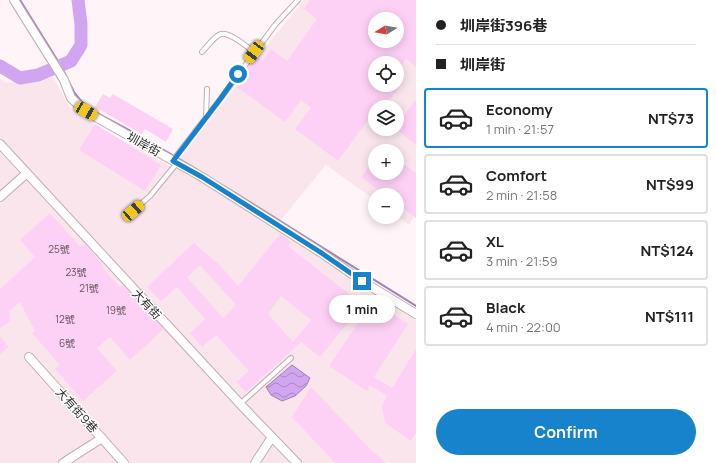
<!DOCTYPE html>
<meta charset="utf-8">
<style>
:root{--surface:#fff;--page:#f6f6f6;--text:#222;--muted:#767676;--line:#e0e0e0;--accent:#1783cd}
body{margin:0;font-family:Manrope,"Noto Sans TC",sans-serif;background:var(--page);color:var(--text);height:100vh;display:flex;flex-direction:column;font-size:15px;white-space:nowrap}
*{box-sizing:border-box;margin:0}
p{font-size:13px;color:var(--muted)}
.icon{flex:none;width:22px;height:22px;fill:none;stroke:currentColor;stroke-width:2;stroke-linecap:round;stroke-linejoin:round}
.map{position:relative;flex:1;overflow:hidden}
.sheet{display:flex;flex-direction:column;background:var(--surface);width:300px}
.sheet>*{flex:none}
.top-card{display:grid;align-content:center;height:88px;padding:0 20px;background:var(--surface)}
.needle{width:26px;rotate:259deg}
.fabs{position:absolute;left:368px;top:12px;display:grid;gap:8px}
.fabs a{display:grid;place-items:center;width:36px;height:36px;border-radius:50%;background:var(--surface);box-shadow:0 2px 10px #0003;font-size:20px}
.end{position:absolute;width:18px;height:18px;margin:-9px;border:5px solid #1783cd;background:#fff;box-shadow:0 0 0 2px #fff}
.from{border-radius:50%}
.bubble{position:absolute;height:28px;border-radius:14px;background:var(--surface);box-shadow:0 2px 10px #0003;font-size:13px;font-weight:700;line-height:28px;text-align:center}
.car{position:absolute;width:12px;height:24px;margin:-12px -6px;border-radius:5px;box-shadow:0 0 3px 1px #0007;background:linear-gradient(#f5c518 24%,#345 0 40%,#f5c518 0 76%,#345 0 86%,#f5c518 0)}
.top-card b{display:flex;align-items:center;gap:14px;height:38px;font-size:15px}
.top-card b+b{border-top:1px solid var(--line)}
.top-card i{width:10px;height:10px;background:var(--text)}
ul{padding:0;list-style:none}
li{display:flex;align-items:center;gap:12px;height:60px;margin:0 8px 6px;padding:0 12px;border:2px solid var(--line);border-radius:4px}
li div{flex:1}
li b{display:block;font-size:15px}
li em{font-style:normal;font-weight:700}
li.selected{border-color:var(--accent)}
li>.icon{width:36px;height:36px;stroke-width:1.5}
.primary-button{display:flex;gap:8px;margin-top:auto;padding:8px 20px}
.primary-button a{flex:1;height:46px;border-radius:24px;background:var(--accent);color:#fff;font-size:16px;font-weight:700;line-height:46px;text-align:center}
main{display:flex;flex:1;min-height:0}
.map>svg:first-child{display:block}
</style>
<main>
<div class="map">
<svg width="416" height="463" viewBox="0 0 416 463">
<defs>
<pattern id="water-waves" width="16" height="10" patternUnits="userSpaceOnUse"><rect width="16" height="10" fill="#d1a5f0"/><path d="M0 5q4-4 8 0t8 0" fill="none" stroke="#aa87c3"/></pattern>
</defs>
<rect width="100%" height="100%" fill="#fff4f8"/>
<path fill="#fae5ec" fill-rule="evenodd" d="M304 0H416V213L409 225 397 216V195H375V200L326 165 275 227 416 321V463H0V78L6 83 53 77 73 113 173 168 273 38ZM375 19H397V41H375ZM375 63H397V85H375ZM375 107H397V129H375ZM375 151H397V173H375Z"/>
<path fill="url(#water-waves)" stroke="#a180b5" d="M292 365 310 378 306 386 295 396 282 401 271 395 266 387Z"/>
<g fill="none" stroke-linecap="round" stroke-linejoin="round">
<path stroke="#a180b5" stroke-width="2" d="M20 0 61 66 66 76
M68 80 74 92 82 102 91 110 140 136 198 170
M224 186 416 306"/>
<path stroke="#d1a5f0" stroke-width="13" d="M0 66 20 78 38 75 71 61 81 45V24L78 0"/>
</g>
<path fill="#fdd1f5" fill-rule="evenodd" d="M310 0H416V67L406 59 397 72V63H375V85H397V75L404 80 388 103 394 107H375V121L370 117 338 161 295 129 311 108 301 100 285 122 237 87 247 69 256 56 263 60 271 49 287 61 317 19 304 9ZM375 19H397V41H375Z
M103 94 110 98 113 94 173 129 166 142 145 129 142 134 95 107Z
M416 100V145L397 130V109L404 115Z
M95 124 161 165 145 191 79 150Z
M375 158V173H397V159L416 173V218L397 204V195H385L361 177Z
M50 213 81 248 85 244 104 266 102 267 120 287 123 285 164 329 130 360 110 337 97 348 117 371 83 401 55 369 60 365 32 333 35 331 20 302 9 311 10 321 0 329V289L35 257 20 240Z
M280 234 291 242 288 246 339 286 367 309 372 301 408 324 374 377 392 388 416 349V433L411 441 385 423 382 406 387 396 370 385 367 391 329 366 358 323 352 318 320 357 301 342 246 392 236 382 249 371 216 335 202 347 190 333 205 319 177 287 161 301 147 287 194 243 216 262V261L238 286ZM200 265 236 305 223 318 187 277ZM281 296 311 320 293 342 268 314Z
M0 336 9 347 0 354Z
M311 387 374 453H375L386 463H335L292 417Z"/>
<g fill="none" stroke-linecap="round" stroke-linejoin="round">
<g stroke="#bfaeb4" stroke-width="6">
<path id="service" d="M202 52C207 47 214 36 221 34 230 32 247 47 254 52
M206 117 207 89
M173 160 221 98 275 25 298 0
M133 211 150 196 177 163
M240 404 291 358"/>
</g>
<g stroke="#bfaeb4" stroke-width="10">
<path id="minor" d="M14 0 64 80 71 98 85 111 202 177 320 252 362 281 416 314
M0 144 243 407 297 463
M0 197 27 173
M29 357 124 463
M63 463 102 438
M255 463 272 437"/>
</g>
<use href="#service" stroke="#fff" stroke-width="4"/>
<use href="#minor" stroke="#fff" stroke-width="8"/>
</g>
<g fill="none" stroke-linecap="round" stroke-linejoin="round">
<path stroke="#1783cd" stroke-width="5" d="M238 74 221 98 173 161 202 177 320 252 362 281"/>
</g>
<g text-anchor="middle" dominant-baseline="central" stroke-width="3" stroke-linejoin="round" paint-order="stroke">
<g font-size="10" fill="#63545e">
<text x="59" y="249">25號</text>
<text x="76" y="272">23號</text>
<text x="89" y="288">21號</text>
<text x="116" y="310">19號</text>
<text x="65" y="319">12號</text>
<text x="67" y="343">6號</text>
</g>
<g font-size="12" fill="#302a2c" stroke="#fff">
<text transform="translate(144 144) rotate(29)">圳岸街</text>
<text transform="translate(147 304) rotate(47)">大有街</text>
<text transform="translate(77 410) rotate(48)">大有街9巷</text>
</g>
</g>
</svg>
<div class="fabs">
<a><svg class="needle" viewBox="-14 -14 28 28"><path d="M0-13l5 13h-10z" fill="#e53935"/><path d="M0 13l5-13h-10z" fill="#767676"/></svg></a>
<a><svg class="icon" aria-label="locate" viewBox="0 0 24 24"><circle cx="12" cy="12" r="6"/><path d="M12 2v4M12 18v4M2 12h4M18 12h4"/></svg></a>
<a><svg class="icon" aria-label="layers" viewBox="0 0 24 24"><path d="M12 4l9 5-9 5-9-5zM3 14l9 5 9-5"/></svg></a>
<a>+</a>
<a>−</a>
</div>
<i class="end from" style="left:238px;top:74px"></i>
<i class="end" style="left:362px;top:281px"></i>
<div class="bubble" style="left:329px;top:295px;width:66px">1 min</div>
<i class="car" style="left:254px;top:52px;rotate:216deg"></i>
<i class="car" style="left:86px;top:111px;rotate:120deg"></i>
<i class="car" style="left:133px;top:211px;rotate:49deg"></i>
</div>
<section class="sheet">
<div class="top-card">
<b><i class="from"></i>圳岸街396巷</b>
<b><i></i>圳岸街</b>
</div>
<ul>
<li class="selected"><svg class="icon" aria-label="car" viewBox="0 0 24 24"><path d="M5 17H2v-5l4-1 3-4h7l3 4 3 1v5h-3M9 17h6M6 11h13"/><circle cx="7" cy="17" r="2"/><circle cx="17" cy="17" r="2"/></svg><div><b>Economy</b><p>1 min · 21:57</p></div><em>NT$73</em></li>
<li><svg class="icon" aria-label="car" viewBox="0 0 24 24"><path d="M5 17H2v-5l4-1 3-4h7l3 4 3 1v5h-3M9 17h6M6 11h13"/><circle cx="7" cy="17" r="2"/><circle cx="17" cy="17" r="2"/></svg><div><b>Comfort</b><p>2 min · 21:58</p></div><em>NT$99</em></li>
<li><svg class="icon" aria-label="car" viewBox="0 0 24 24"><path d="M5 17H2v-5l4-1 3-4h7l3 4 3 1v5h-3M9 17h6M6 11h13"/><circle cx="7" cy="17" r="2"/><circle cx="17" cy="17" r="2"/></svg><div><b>XL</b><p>3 min · 21:59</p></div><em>NT$124</em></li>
<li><svg class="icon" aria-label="car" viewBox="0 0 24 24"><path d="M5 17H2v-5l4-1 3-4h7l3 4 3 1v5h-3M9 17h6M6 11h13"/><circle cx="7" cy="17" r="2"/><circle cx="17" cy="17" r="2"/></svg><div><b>Black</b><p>4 min · 22:00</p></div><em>NT$111</em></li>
</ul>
<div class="primary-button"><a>Confirm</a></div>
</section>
</main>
